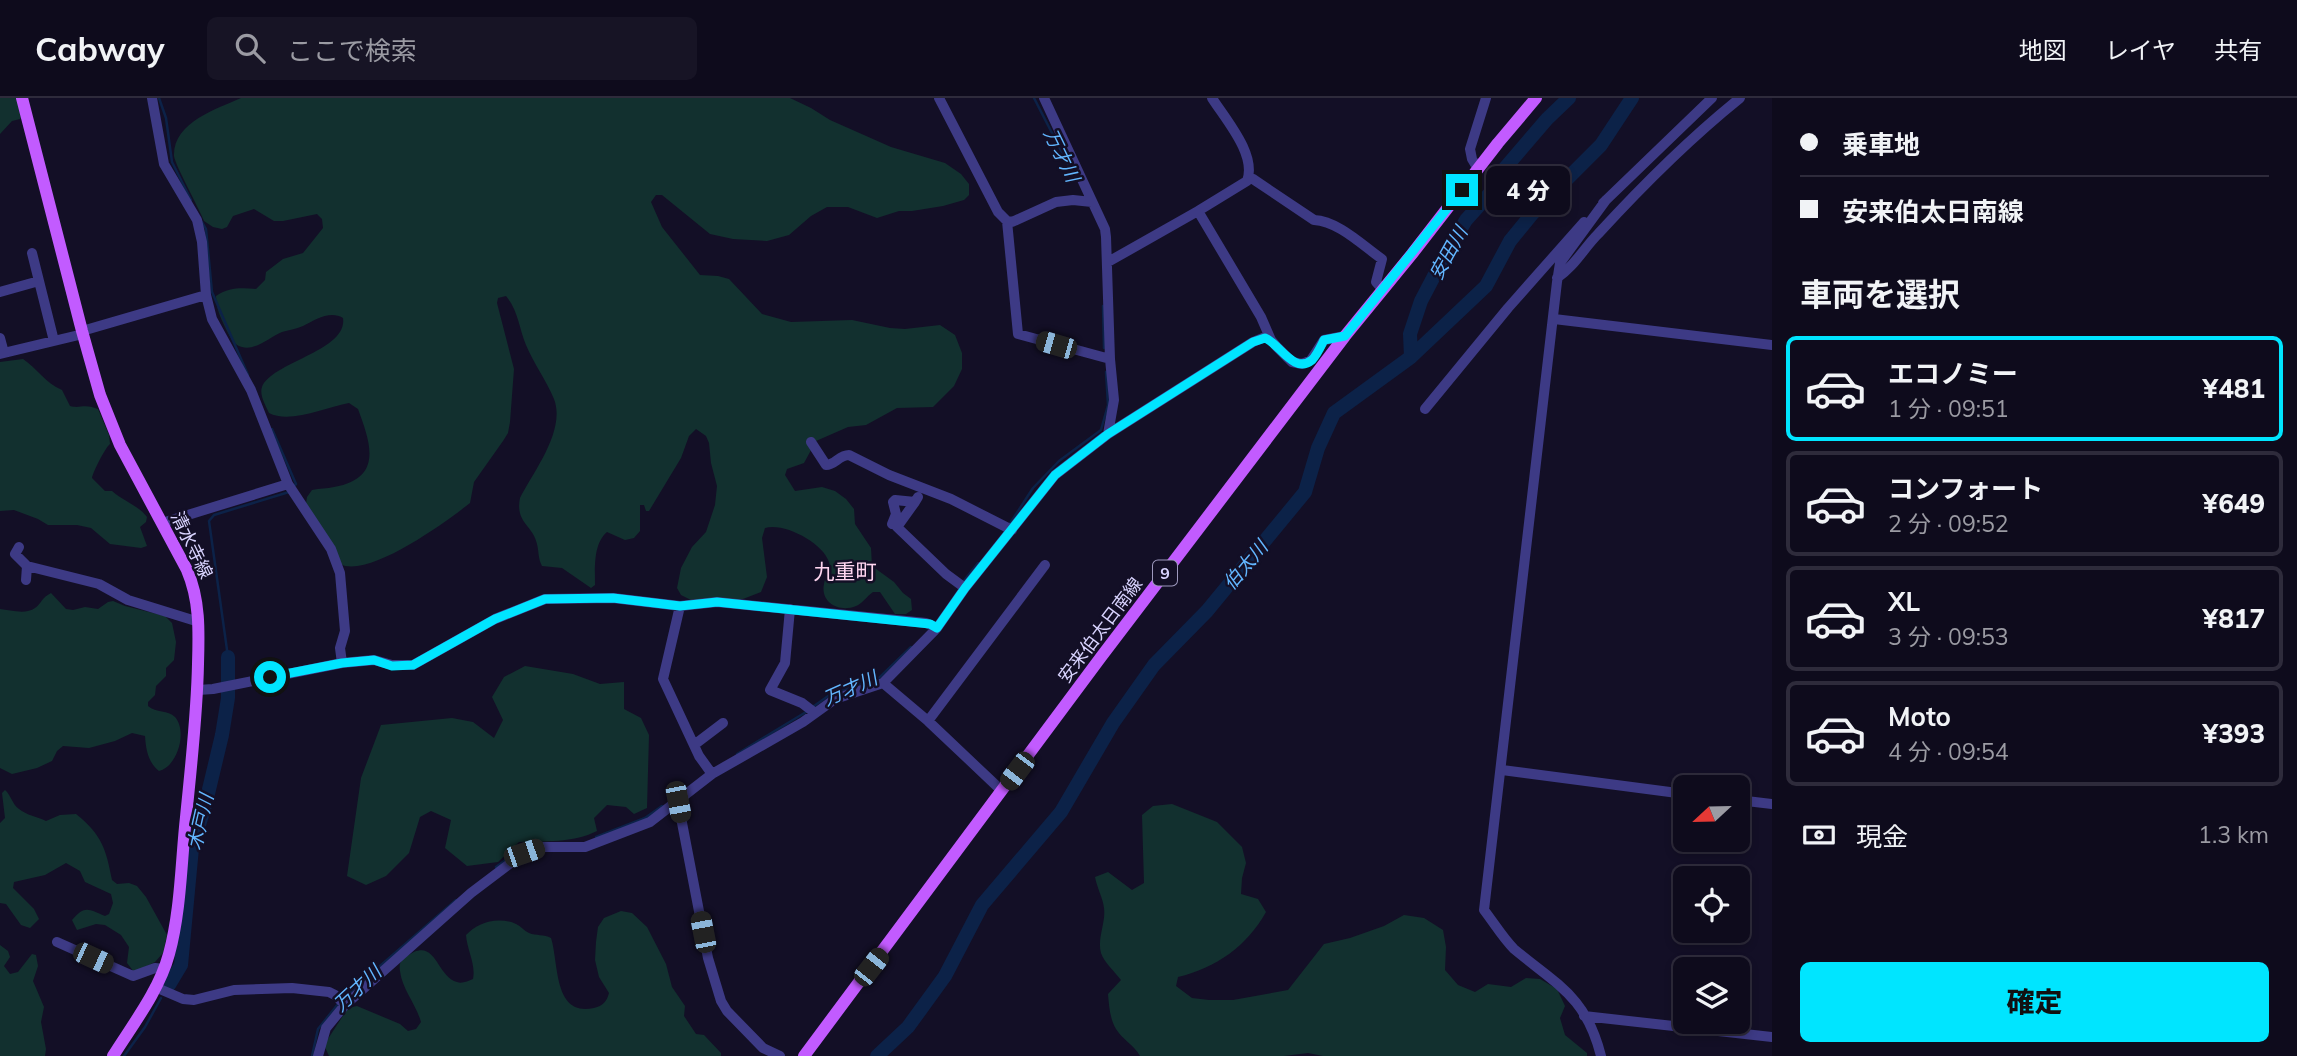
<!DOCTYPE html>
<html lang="ja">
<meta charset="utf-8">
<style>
:root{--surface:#0e0b1c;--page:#171425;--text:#f1f3f6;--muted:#9b9ba3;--line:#2e2b3b;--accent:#00e5ff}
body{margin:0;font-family:Mulish,"Noto Sans JP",sans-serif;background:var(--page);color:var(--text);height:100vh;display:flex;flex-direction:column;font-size:26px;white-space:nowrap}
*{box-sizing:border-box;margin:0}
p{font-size:23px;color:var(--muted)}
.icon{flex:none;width:38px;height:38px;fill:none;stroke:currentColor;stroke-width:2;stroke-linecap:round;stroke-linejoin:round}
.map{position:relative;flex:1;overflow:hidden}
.drawer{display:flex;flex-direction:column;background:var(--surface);width:525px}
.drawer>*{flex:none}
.top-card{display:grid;align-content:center;height:154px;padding:0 28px;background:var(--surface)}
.needle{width:46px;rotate:248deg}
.tools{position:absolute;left:1673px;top:677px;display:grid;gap:14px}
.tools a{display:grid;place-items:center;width:77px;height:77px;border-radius:10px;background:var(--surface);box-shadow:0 4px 10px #0003,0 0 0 2px var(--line);font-size:35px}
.end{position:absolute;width:32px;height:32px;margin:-16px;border:9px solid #00e5ff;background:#111;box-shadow:0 0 0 4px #111}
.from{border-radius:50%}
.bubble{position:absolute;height:49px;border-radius:10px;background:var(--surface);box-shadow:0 4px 10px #0003,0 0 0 2px var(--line);font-size:23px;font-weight:800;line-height:49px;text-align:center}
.car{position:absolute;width:21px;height:42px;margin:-21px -10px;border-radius:9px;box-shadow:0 0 5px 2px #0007;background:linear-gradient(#222 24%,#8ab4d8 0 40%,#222 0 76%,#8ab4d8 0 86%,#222 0)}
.top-card b{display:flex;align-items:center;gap:24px;height:66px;font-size:26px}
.top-card b+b{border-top:2px solid var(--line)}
.top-card i{width:18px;height:18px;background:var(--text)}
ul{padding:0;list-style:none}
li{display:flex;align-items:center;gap:21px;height:105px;margin:0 14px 10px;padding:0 14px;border:4px solid var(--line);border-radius:10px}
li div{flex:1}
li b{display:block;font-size:26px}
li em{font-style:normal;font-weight:800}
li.current{border-color:var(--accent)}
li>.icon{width:63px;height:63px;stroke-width:1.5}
h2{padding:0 28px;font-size:32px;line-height:84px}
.pay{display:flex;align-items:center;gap:18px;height:77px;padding:0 28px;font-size:26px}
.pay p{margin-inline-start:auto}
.button{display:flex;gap:14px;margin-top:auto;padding:14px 28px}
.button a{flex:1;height:80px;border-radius:10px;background:var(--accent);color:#111;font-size:28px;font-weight:800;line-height:80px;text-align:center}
header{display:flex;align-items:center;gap:42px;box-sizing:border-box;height:98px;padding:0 35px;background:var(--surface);border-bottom:2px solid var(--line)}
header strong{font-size:33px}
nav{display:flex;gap:38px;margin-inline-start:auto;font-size:24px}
.search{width:490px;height:63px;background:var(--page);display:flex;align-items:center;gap:18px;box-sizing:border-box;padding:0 24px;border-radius:10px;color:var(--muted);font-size:26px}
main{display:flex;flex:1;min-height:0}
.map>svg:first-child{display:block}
</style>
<header>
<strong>Cabway</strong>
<div class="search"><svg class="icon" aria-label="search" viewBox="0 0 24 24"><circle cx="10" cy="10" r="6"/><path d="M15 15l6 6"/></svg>ここで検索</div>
<nav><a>地図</a><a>レイヤ</a><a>共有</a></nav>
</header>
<main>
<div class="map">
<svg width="1772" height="958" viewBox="0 0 1772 958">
<rect width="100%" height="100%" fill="#130f26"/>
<path fill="#12302f" d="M0 0H19L23 17 20 21 12 23 0 36Z
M241 0H790L811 10 830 22 891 49 945 65 961 76 969 86V97L964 102 943 108 912 113H899L877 120 848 109H827L811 118 789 137 767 143 733 141 710 136 662 97H656L651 104 662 129 700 177 718 178 729 181 762 216 791 224 852 222 890 230 905 231 940 227 955 237 962 255V271L954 288 933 309 897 310 866 327 848 329 816 343 804 365 787 371 785 377 795 393 822 389 835 393 846 401 854 411 855 426 871 450 872 468 894 484 903 495 911 501 912 512 906 516H895L880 494H873C867 498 862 506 856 508 840 515 820 505 824 486 825 478 831 473 829 464 823 445 784 424 765 430L762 440 767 479 761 494 743 501 691 502 681 497 677 490 681 470 692 449 706 434 715 407 717 388 711 365 709 345 706 338 696 331 689 338 681 360 649 413H646L644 407H640V433L634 440 625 442 607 434C593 446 595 470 595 487L591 490 562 470 542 468C538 461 539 454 537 446 533 427 515 425 520 400 534 373 566 332 554 301 546 282 534 266 526 247 519 230 518 212 506 198L498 200 497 205 514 271 510 324 508 335 503 343 474 384 470 405C446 424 368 481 340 466L306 406 307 399 312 392C320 390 327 391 334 389 383 380 371 346 358 311L349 305C326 309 290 326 269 315 266 308 259 297 262 289 272 264 348 253 343 220 330 212 315 222 303 228 296 231 288 232 282 234 270 239 255 253 242 249 233 247 229 237 225 229 220 218 216 210 216 198 230 189 241 190 256 191L265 182 266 174 283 161 303 155 323 130 322 121 317 116 283 123H274L254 111 233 118 227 129 222 131 213 129 204 123C199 110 175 67 174 58 173 24 217 11 241 0Z
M23 261C37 270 45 285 62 292L70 308C81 311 83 305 98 311L109 337 110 346C105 350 93 374 92 380L105 393H112C123 403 138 407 147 419L146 424 140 429 147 448 141 450 110 446 91 430 77 427H48L38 421 14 412 0 413V264Z
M51 495 66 511 73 512 85 509 98 511 108 504 113 503 125 508 165 518 172 525 176 544 174 562 166 570V578L156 588 155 597 148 604V608C156 615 168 612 175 619 188 634 177 669 159 673 148 664 146 652 145 638L132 635 115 643 89 650 63 648 57 653 52 663 37 670 12 676 0 670V511C10 512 26 517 35 510 42 505 41 500 51 495Z
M525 568 573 576 600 586 624 584V611L641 620 649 637 647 710 634 716 626 709 607 707 594 720 597 733C573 745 544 743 519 744L498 764 467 768 445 750 451 722 431 713 420 719 409 755 386 778 366 787 347 778 361 680 381 627 452 620 473 624 494 640 503 622 492 599 504 579Z
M5 692C11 697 12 706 19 711 26 717 38 719 46 723L60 717 76 716C102 737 106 751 112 782L117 786 129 785 137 788 146 799 167 837 163 855 155 864 134 874 127 865 129 849 121 837 105 827 96 826 77 832 72 822C85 807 88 811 105 818L109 816 113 805 111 796 85 784 80 773 66 765 45 777 14 784 13 790 34 811 39 821 30 830 21 827 6 806 0 805V725L5 720 2 695Z
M1172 706 1217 724 1242 749 1246 765 1242 780 1241 796 1258 801 1266 814C1247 848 1216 870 1178 879L1176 888 1192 900 1209 902H1233L1288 892 1324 846 1350 840 1384 828 1404 817 1424 820 1443 832 1446 849 1445 872 1458 887 1475 894 1488 886 1511 889 1526 880 1540 881 1557 891 1565 908 1560 920 1565 937 1587 955V958H1323L1308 955 1284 958H1140C1134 947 1122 941 1116 931 1110 921 1109 908 1108 896L1121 882C1115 874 1104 864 1101 855 1097 840 1106 825 1104 810 1103 800 1097 790 1095 779L1108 774 1132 792 1144 785 1142 717 1153 708Z
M621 813 632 815 647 829 666 866 672 889 685 908 684 918 696 936 704 937 721 955V958H329L324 947 348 910 357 908 400 926 408 933 416 931 421 924C416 906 402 891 400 873 399 866 400 863 406 859 436 836 436 879 457 884 462 886 468 883 473 881 476 866 467 852 466 837 478 824 498 818 516 826 521 828 524 833 529 835 536 838 544 836 551 840 559 865 553 919 594 910 603 908 607 903 609 895L599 879 595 862 596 844 598 829 604 820Z
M0 847 8 853 10 859 4 868 10 876 18 874 32 856 36 857 38 868 33 883 44 909 41 924 46 951 45 958H0Z"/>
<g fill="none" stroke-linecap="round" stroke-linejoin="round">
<path stroke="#0c2248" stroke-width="2.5" d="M159 0 166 20 172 64 191 102
M1034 0 1074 78
M202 124 206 131 212 194 248 277
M1103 208 1104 250
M272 331 296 386 293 389
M1009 427 1033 390 1059 363 1101 332 1108 307 1106 274
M963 484 978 465
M228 559 209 423 214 417 289 394
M814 608 831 596 879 580 911 549
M737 656 806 614
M596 739 645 720 662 708
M496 769 522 750 532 747
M342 901 456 802
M124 958 145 929 161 900
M312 958 318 931 338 906"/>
<path stroke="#0c2248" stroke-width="14" d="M1411 259 1410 236 1421 203 1443 161 1466 122 1493 92 1505 70 1547 21 1569 0
M169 887 181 867 192 750 206 704 222 637 228 600V559
M877 958 908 929 945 878 982 807 1061 714 1113 625 1154 567 1207 513 1305 394 1318 350 1334 315 1411 259 1486 188 1510 143 1532 116 1601 47 1632 0"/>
<path stroke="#3d3a85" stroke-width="10" d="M152 0 164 66 197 122 202 144 206 197 212 221 251 292 288 386 331 451 340 475 345 533 340 550 342 565
M939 0 998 114 1007 123 1012 124 1056 104 1073 102 1092 104
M1044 0 1105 131 1106 139 1110 261 1114 302 1108 336
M1478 71 1472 61 1470 51 1486 0
M1248 80 1253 81 1314 122C1338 123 1362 147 1382 161L1376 184 1383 192
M1603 105 1712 0
M1198 113 1261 219 1271 242 1277 249 1292 264 1302 266 1311 262 1324 242 1345 238
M1007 123 1018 236 1110 261
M32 155 54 243
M1108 164 1198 113 1247 83C1257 57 1226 22 1212 0
M1557 180C1574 169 1584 150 1598 136 1642 88 1689 41 1740 0
M0 194 39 183
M1554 221 1772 247
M82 233 206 197
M0 240 4 255
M0 256 83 236
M1425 311 1508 210 1584 124
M811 344 826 367C835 367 839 357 849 357L889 377 951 401 1012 432
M915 404 897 429 946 476 965 490
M162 425 288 386
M892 426 896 416 893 404 895 402 915 404 918 399
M19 449 15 456 27 468 99 486 128 502 199 524
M26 482 27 468
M680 508 663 581 699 658 712 676
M790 511 785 565 770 592 802 605 815 615
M883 585 928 623 1002 693
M198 592 213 591 342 565 374 562 392 567H413L495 521 545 501 613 500 680 508 717 504 926 525 937 530
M928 623 1045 467
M694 647 723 625
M1502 672 1685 696
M1738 702 1772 706
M678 704 708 860 721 903 727 913 763 950 780 958
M57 844 133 878 155 870 164 871
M155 889 183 901 194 902 234 892 292 890 329 894 335 897 345 907
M1584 918 1772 939
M318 958 326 930 345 907 471 795 524 755 541 749H585L650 724 712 676 803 624 835 601 883 585 937 530 965 490 1055 377 1108 336 1253 244 1265 239 1271 242
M1601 958C1586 898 1557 887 1514 851 1503 840 1494 825 1484 812L1557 184 1560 165 1606 102"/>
<path stroke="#c25bff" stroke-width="12" d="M22 0 82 233 100 297 120 347 187 472C200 502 199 533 198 566 197 617 191 668 186 719 181 764 181 812 169 856 159 893 133 926 113 958
M804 958 1101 559 1345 238 1412 156 1498 45 1536 0"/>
</g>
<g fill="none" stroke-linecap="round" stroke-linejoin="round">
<path stroke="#00e5ff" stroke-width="9" d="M270 579 342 565 374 562 392 568 413 567 495 521 545 501 613 500 680 508 717 504 930 526 937 530 965 490 1055 377 1108 336 1253 244 1265 240C1279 245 1294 277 1312 262 1317 257 1321 248 1324 242L1345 238 1462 92"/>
</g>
<g text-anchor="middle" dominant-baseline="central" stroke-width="5" stroke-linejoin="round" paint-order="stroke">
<rect fill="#130f26" stroke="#9e99be" stroke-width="2" x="1153" y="462.5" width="24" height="25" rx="5"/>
<g font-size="16" font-weight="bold" fill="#d9d4ff">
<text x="1165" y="475">9</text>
</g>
<g font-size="18" fill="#d9d4ff" stroke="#130f26">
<text transform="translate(192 447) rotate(64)">清水寺線</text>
<text transform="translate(1100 532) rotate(-53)">安来伯太日南線</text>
</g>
<g font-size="19" font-style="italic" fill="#62b6ff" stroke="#130f26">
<text transform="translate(1062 57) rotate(64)">万才川</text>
<text transform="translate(1448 155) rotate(-61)">安田川</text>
<text transform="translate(1245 467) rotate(-50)">伯太川</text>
<text transform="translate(850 590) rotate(-24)">万才川</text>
<text transform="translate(200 724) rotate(-77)">木戸川</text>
<text transform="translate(357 890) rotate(-43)">万才川</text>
</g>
<g font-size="21" fill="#ffd6f0" stroke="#130f26">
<text x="845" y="473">九重町</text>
</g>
</g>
</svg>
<div class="tools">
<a><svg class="needle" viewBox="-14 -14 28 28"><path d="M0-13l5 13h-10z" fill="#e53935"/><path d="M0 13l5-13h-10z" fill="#9b9ba3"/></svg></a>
<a><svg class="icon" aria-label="locate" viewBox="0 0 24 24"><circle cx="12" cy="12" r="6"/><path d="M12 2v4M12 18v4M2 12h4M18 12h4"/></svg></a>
<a><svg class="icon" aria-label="layers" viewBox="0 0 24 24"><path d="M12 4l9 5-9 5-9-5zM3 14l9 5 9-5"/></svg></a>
</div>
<i class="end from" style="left:270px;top:579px"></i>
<i class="end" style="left:1462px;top:92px"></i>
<div class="bubble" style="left:1486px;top:68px;width:84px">4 分</div>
<i class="car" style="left:1056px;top:247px;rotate:286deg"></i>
<i class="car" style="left:1017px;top:673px;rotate:217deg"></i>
<i class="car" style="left:678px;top:704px;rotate:169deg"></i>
<i class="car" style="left:524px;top:755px;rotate:71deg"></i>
<i class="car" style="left:703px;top:834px;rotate:349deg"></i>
<i class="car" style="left:93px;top:860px;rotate:115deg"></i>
<i class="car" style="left:871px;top:869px;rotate:38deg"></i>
</div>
<section class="drawer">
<div class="top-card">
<b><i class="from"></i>乗車地</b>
<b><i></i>安来伯太日南線</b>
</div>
<h2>車両を選択</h2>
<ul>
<li class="current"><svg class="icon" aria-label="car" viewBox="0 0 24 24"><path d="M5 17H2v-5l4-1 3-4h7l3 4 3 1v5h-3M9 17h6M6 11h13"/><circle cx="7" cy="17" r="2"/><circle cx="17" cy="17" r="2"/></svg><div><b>エコノミー</b><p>1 分 · 09:51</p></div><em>¥481</em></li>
<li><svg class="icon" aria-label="car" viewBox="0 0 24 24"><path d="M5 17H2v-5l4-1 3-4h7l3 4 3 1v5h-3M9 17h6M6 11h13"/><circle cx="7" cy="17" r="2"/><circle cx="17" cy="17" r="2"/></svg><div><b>コンフォート</b><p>2 分 · 09:52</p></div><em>¥649</em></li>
<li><svg class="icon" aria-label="car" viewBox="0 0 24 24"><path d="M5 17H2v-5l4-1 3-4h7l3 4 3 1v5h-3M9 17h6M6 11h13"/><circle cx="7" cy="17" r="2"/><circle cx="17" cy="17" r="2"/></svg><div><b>XL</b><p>3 分 · 09:53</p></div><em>¥817</em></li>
<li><svg class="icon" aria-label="car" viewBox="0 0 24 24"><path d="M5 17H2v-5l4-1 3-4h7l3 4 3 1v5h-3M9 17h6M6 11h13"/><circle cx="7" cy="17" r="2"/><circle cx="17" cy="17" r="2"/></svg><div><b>Moto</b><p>4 分 · 09:54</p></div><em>¥393</em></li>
</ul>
<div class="pay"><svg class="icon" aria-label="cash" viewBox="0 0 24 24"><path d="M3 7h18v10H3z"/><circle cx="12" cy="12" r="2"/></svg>現金<p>1.3 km</p></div>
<div class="button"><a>確定</a></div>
</section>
</main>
